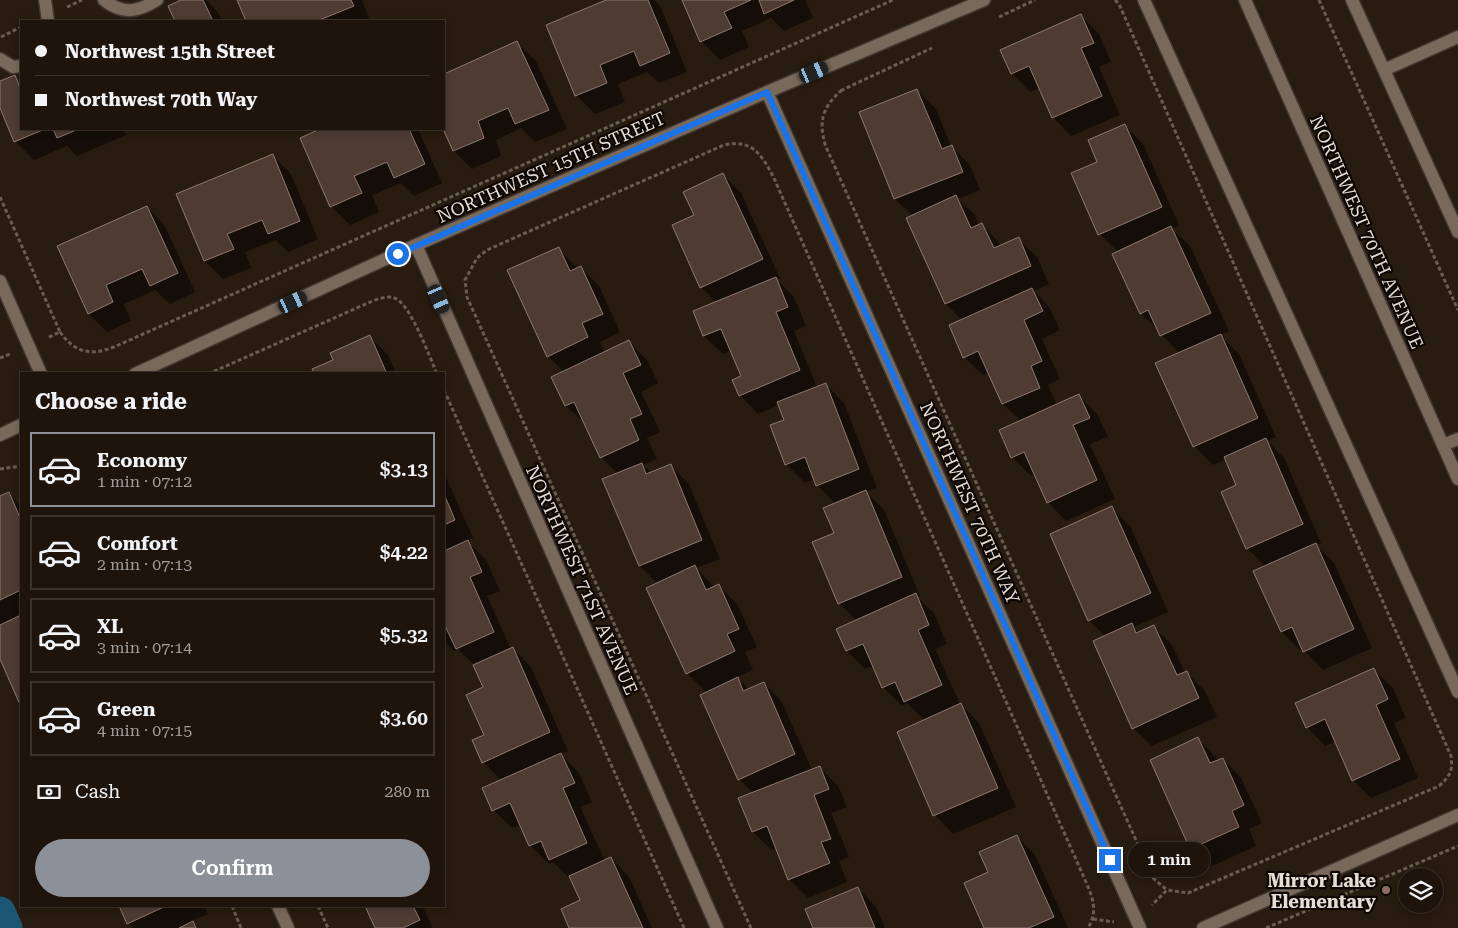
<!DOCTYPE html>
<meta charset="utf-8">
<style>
:root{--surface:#1e140b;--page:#261d14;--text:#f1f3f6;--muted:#a19e9d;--line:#3c332c;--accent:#8c9099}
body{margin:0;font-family:"Roboto Serif",serif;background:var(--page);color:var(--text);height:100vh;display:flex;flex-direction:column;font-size:19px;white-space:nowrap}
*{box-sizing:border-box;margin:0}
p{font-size:16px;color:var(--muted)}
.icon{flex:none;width:28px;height:28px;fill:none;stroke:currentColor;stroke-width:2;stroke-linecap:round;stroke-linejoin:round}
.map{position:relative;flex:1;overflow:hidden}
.details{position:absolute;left:20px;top:372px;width:425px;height:535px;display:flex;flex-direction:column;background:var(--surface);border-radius:0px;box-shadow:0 2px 8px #0003,0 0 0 1px var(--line)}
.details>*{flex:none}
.guide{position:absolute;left:20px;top:20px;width:425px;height:110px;border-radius:0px;box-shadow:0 2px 8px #0003,0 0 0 1px var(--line);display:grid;align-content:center;height:110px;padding:0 15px;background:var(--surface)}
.buttons{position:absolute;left:1398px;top:868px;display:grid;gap:10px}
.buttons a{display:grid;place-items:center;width:45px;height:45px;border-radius:50%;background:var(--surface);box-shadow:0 2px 8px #0003,0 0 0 1px var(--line);font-size:25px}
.end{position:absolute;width:22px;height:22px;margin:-11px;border:6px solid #1a73e8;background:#fff;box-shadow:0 0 0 2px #fff}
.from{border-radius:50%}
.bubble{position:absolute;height:35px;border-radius:18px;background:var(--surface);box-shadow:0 2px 8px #0003,0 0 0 1px var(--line);font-size:16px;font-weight:600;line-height:35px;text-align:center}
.car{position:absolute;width:15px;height:30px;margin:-15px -8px;border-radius:6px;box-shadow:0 0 4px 1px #0007;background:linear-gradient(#222 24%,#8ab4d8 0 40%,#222 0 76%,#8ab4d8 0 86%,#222 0)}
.guide b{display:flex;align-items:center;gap:18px;height:48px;font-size:19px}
.guide b+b{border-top:1px solid var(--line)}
.guide i{width:12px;height:12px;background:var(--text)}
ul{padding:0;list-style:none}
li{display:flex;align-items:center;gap:15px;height:75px;margin:0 10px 8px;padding:0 5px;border:2px solid var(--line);border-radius:0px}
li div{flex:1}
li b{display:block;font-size:19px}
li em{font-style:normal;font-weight:600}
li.current{border-color:var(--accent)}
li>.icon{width:45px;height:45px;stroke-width:1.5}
h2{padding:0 15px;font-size:22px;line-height:60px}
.pay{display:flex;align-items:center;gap:12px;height:55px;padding:0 15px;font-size:19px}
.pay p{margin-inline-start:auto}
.cta{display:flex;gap:10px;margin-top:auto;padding:10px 15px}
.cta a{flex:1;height:58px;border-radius:30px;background:var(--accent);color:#fff;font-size:20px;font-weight:600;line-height:58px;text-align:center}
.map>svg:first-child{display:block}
</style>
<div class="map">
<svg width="1458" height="928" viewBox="0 0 1458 928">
<rect width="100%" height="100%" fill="#281b0f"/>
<path fill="#0007" d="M184 0H206L218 12 222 21H177L170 6Z
M238 0H362L370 21H247Z
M610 0H654L660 6 687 72 659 83 647 72 618 84 625 102 595 114 576 95Z
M683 0H805L813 18 784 31 771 18 742 31 749 47 720 60 701 41Z
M1081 16 1099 34 1111 62 1099 67 1120 115 1071 136 1053 117 1040 88 1030 92 1012 73Z
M517 43 536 61 567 129 535 142 521 128 496 140 501 156 472 169 454 151 444 128V76Z
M14 76 21 84V129H124L126 135 77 156 67 146 34 160 15 141 0 105V83Z
M917 90 936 109 951 146 970 165 980 190 958 199 975 215 979 226 982 224 1002 246 1018 239 1037 257 1049 284 1034 291 1050 308 1060 330 1042 339 1060 379 1048 385 1057 405 1078 395 1097 414 1108 437 1090 444 1115 499 1066 521 1048 502 1035 474 1031 476 1012 457 1021 421 1003 404 989 372 983 375 964 357 962 320 946 304 908 219 913 216 895 199 861 113Z
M1124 125 1143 144 1179 225 1172 229 1190 246 1229 331 1220 335 1239 354 1276 437 1267 441 1284 458 1321 543 1316 545 1334 563 1372 648 1323 670 1303 649 1300 650 1282 632 1266 567 1247 548 1223 492 1238 486 1226 459 1213 465 1194 446 1157 364 1180 354 1141 313 1118 252 1100 234 1098 163Z
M323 129H418L442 183 414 196 401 183 372 195 379 212 350 225 331 206 301 138Z
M272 155 291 174 318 239 288 252 276 240 245 252 251 268 223 279 205 261Z
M723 175 741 193 780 278 776 279 794 297 806 326 794 331 817 387 825 384 844 403 877 488 866 492 884 510 920 596 917 597 934 613 947 644 935 649 960 704 979 723 1016 807 953 834 935 815 925 721 907 703 902 706 883 687 873 666 865 669 847 651 837 630 857 621 839 603 836 504 817 485 815 479 805 483 786 464V420L779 405 758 414 740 395 742 377 731 351 723 354 704 336 695 312 717 303 701 287 696 216Z
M147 207 165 226 195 292 170 304 155 290 124 304 131 321 107 332 89 314Z
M558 248 578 269 581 268 599 286 620 332 600 342 605 353 629 342 647 360 658 383 641 392 660 432 647 438 657 459 643 465 651 473 670 465 689 484 720 559 696 568 714 587 718 585 737 604 757 647 745 652 753 670 737 677 749 690 764 683 782 702 812 770 819 767 838 786 847 807 831 813 849 857 839 861 847 882 808 898 789 879 777 848 772 850 753 832V793L739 779 707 693 687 673 658 584 640 566 618 474 601 457 586 424 566 406 553 378 564 372 548 356Z
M369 336 388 355 396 374H316Z
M444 473 473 538 467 541 486 560 500 591 487 596 511 649 512 648 531 667 568 751 561 754 579 773 592 802 580 807 605 861 611 858 629 877 652 928H571L582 901 571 877 569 878 553 862 549 864 530 845 521 824 512 828 493 810 502 781 483 762 486 736 484 688 474 665 458 649 454 651 444 641Z
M9 494 21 506V704L0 656V498Z
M1112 508 1130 526 1168 612 1134 627 1140 633 1153 626 1172 645 1185 673 1186 672 1205 691 1217 717 1152 746 1133 728 1106 637 1089 620Z
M1374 670 1393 688 1406 718 1394 723 1418 778 1371 798 1353 780 1336 741 1325 746 1307 727Z
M1198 739 1216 757 1218 761 1223 759 1241 778 1262 823 1249 829 1256 846 1210 867 1191 848Z
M1017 836 1035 855 1068 928H985L990 873Z
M858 888 876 907 885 928H815Z
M120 906H205L208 914 191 921 198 928H133L128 923Z
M366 906H423L432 928H376Z"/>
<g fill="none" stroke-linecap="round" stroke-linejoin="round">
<path stroke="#1c5773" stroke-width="31" d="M0 912 7 928"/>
</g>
<path fill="#4e3c32" stroke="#8e796f" d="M181 0H203L213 21H175L168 6Z
M237 0H351L354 6 317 21H246Z
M606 0H648L670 53 640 66 634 51 600 65 607 83 575 96 546 25Z
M682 0H751L724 12 732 28 700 42Z
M759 0H794L764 14Z
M1081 14 1094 43 1081 48 1102 96 1052 118 1029 66 1011 74 1000 50Z
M517 41 549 110 515 124 508 108 478 121 484 138 453 151 443 129 444 74Z
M15 75 21 90V129H45L14 142 0 108V81Z
M917 89 942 149 952 145 963 172 894 199 859 112Z
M1125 124 1162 207 1098 235 1071 173 1097 162 1088 140Z
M53 129H79L57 138Z
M320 129H409L425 164 394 178 387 162 354 176 362 193 330 207 300 138Z
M273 154 300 221 268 234 262 220 227 234 234 249 204 261 176 194Z
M723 173 763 259 700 288 672 225 694 215 683 192Z
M956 195 971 228 982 223 994 248 1019 237 1031 266 945 304 906 218Z
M147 206 178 273 150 286 142 269 106 285 113 302 88 314 57 246Z
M1171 226 1211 313 1160 336 1148 310 1140 314 1112 254Z
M559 247 570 271 581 266 603 314 582 323 588 337 547 357 507 270Z
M776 277 788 307 776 312 800 370 739 396 732 380 741 376 721 329 703 336 693 311Z
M1032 288 1043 311 1024 320 1042 361 1031 366 1040 388 1002 404 978 351 963 358 949 325Z
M1221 334 1258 418 1193 447 1155 363Z
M370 335 387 374H314L312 369 333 360 330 353Z
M629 340 641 365 623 373 642 414 630 419 639 440 600 458 574 402 565 406 551 377Z
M826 383 859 469 816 486 805 457 785 465 770 425 784 420 777 402Z
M1079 394 1090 418 1073 425 1097 480 1047 503 1024 452 1011 458 999 430Z
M1266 438 1303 524 1246 549 1221 492 1236 485 1224 457Z
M642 463 646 474 671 464 702 540 639 566 602 479Z
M866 490 902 577 838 604 812 542 834 533 823 508Z
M9 492 21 520V590L0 600V496Z
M444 494 455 520 444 525Z
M1112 506 1151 593 1088 621 1050 534Z
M468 540 482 572 470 577 494 632 456 649 446 628 444 629V551Z
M1316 543 1354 629 1303 652 1292 627 1281 632 1253 571Z
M695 565 706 590 719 584 739 629 727 634 735 651 686 674 646 588Z
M916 593 929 625 918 630 942 685 904 702 895 682 882 688 863 644 846 651 836 629Z
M21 615V707L0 659V625Z
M1132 623 1136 633 1154 625 1177 675 1187 671 1199 698 1132 729 1093 641Z
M513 647 550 732 482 763 472 740 484 735 466 695 483 687 473 665Z
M1374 668 1388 699 1376 705 1400 759 1352 781 1325 719 1306 728 1295 703Z
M738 677 743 691 764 682 795 754 738 780 700 695Z
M961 703 998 788 933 816 897 732Z
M1198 737 1210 763 1223 758 1244 805 1232 811 1239 827 1190 849 1150 760Z
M561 753 575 783 563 788 587 843 549 860 541 841 529 846 510 803 492 811 482 788Z
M820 766 829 789 814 795 831 839 821 842 830 863 788 880 767 826 752 832 738 798Z
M1017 835 1054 917 1029 928H984L964 883 988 872 979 852Z
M611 857 643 928H569L561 909 580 900 569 876Z
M858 887 875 928H813L805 909Z
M119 906H166L127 924Z
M365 906H413L420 920 403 928H375Z
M193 921 196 928H179Z"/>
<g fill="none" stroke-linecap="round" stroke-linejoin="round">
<g stroke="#40352f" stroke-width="15">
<path id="minor" d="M45 0 48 21
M104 0C123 15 138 12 157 0
M1144 0 1458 692
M1245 0 1458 479
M1352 0 1458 232
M0 59 13 67 21 66
M1384 70 1458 37
M767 92 1140 928
M416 245 717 928
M0 281 41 374
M135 374 416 245 767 92 984 0
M0 435 21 425
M1443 445 1458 439
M278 906 288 928
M1203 928 1458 815"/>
</g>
<path stroke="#695d52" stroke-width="3" stroke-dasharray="4 2.5" stroke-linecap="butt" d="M1115 0 1119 4 1451 756C1453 771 1450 776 1439 786L1188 893 1167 890 1152 905
M1319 0 1458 310
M67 7 82 0
M999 17 1035 0
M1 37 21 27
M841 89 842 90 932 48
M842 90C822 107 818 122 826 147L1148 867 1154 879 1167 890
M0 197 60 332 47 338
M60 332C75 353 91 356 114 347L893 0
M0 358 10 354
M208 374 368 303C375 300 386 295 394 298 410 302 430 358 437 374
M444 390 684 928
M0 469 21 466
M232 906 241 928
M318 906 328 928
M1093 919 1114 922
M751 928 467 297 465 280 477 258 487 250 724 145C752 139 761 154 773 176L1086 882C1093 898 1098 912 1088 928
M1266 928 1458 846"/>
<use href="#minor" stroke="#79695a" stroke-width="12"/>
</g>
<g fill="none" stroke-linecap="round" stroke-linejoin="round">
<path stroke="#1a73e8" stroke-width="6" d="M398 254 767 92 1110 860"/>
</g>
<circle fill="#8d6e63" stroke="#0d0704" stroke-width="2" cx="1386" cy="890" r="5"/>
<g text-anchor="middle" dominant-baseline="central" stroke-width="4.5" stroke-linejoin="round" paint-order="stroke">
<g font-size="18" fill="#e6ddd5" stroke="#0d0704">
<text transform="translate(551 167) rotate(-24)">NORTHWEST 15TH STREET</text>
<text transform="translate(1367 232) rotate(66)">NORTHWEST 70TH AVENUE</text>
<text transform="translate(970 503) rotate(66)">NORTHWEST 70TH WAY</text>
<text transform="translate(582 580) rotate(66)">NORTHWEST 71ST AVENUE</text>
</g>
<g font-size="18" font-weight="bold" fill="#e6ddd5" stroke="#0d0704" text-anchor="end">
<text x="1376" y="880">Mirror Lake<tspan x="1376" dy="21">Elementary</tspan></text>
</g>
</g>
</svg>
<div class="buttons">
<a><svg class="icon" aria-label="layers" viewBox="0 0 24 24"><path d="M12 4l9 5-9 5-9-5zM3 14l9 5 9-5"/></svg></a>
</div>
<i class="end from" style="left:398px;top:254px"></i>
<i class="end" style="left:1110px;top:860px"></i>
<div class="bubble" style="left:1128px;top:842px;width:82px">1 min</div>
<i class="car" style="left:814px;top:72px;rotate:67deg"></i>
<i class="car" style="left:439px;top:299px;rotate:156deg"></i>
<i class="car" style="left:293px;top:302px;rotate:65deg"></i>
<div class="guide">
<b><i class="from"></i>Northwest 15th Street</b>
<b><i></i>Northwest 70th Way</b>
</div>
<section class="details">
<h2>Choose a ride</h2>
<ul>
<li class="current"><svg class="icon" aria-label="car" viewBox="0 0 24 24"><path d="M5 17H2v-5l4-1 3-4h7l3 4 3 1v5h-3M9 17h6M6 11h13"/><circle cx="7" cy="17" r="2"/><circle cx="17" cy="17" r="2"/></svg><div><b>Economy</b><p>1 min · 07:12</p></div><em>$3.13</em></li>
<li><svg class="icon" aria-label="car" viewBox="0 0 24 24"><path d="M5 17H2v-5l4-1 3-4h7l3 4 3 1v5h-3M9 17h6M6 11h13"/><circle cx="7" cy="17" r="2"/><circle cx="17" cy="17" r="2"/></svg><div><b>Comfort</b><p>2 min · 07:13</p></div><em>$4.22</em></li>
<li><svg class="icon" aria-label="car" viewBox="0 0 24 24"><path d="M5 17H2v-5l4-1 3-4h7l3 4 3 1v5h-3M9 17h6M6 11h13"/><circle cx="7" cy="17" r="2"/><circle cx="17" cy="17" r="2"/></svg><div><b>XL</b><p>3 min · 07:14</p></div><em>$5.32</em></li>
<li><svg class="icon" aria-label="car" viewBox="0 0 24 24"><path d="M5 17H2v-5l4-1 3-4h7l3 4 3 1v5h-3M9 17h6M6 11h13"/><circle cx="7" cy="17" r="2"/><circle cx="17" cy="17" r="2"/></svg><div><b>Green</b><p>4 min · 07:15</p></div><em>$3.60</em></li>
</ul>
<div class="pay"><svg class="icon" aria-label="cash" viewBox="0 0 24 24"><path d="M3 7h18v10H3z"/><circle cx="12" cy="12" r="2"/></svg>Cash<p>280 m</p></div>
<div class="cta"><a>Confirm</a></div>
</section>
</div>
